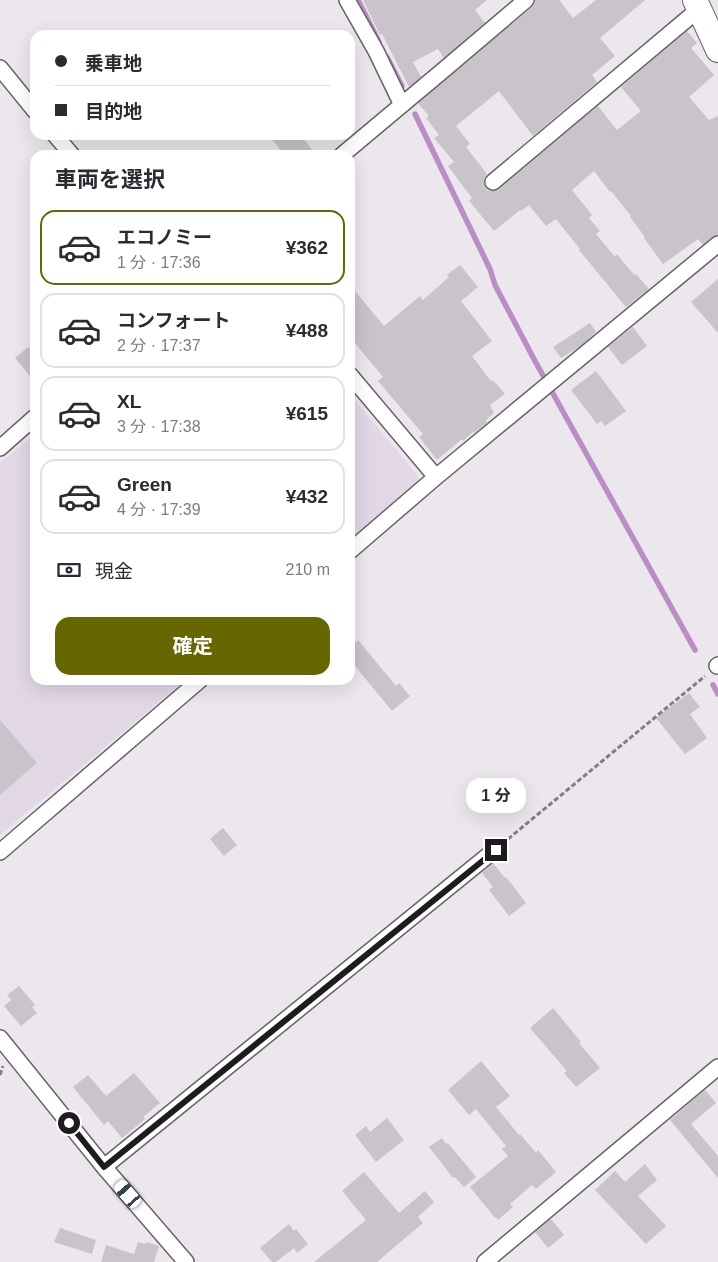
<!DOCTYPE html>
<html lang="ja">
<meta charset="utf-8">
<style>
:root{--surface:#fff;--page:#f2f2f3;--text:#2b2b33;--muted:#7c7c81;--line:#e1e1e2;--accent:#666701}
body{margin:0;font-family:Arial,"Noto Sans JP",sans-serif;background:var(--page);color:var(--text);height:100vh;display:flex;flex-direction:column;font-size:19px;white-space:nowrap}
*{box-sizing:border-box;margin:0}
p{font-size:16px;color:var(--muted)}
.icon{flex:none;width:28px;height:28px;fill:none;stroke:currentColor;stroke-width:2;stroke-linecap:round;stroke-linejoin:round}
.map{position:relative;flex:1;overflow:hidden}
.details{position:absolute;left:30px;top:150px;width:325px;height:535px;display:flex;flex-direction:column;background:var(--surface);border-radius:15px;box-shadow:0 5px 20px #0002}
.details>*{flex:none}
.guide{position:absolute;left:30px;top:30px;width:325px;height:110px;border-radius:15px;box-shadow:0 5px 20px #0002;display:grid;align-content:center;height:110px;padding:0 25px;background:var(--surface)}
.end{position:absolute;width:22px;height:22px;margin:-11px;border:6px solid #1e1c1f;background:#fff;box-shadow:0 0 0 2px #fff}
.from{border-radius:50%}
.bubble{position:absolute;height:35px;border-radius:15px;background:var(--surface);box-shadow:0 5px 20px #0002;font-size:16px;font-weight:700;line-height:35px;text-align:center}
.car{position:absolute;width:15px;height:30px;margin:-15px -8px;border-radius:6px;box-shadow:0 0 4px 1px #0007;background:linear-gradient(#fff 24%,#345 0 40%,#fff 0 76%,#345 0 86%,#fff 0)}
.guide b{display:flex;align-items:center;gap:18px;height:48px;font-size:19px}
.guide b+b{border-top:1px solid var(--line)}
.guide i{width:12px;height:12px;background:var(--text)}
ul{padding:0;list-style:none}
li{display:flex;align-items:center;gap:15px;height:75px;margin:0 10px 8px;padding:0 15px;border:2px solid var(--line);border-radius:15px}
li div{flex:1}
li b{display:block;font-size:19px}
li em{font-style:normal;font-weight:700}
li.on{border-color:var(--accent)}
li>.icon{width:45px;height:45px;stroke-width:1.5}
h2{padding:0 25px;font-size:22px;line-height:60px}
.pay{display:flex;align-items:center;gap:12px;height:55px;padding:0 25px;font-size:19px}
.pay p{margin-inline-start:auto}
.primary-button{display:flex;gap:10px;margin-top:auto;padding:10px 25px}
.primary-button a{flex:1;height:58px;border-radius:15px;background:var(--accent);color:#fff;font-size:20px;font-weight:700;line-height:58px;text-align:center}
.map>svg:first-child{display:block}
</style>
<div class="map">
<svg width="718" height="1262" viewBox="0 0 718 1262">
<rect width="100%" height="100%" fill="#ece6ed"/>
<path fill="#e2d7e5" d="M350 394 418 476 417 485 350 541Z
M35 434V680H185L0 835V463Z"/>
<g fill="none" stroke-linecap="round" stroke-linejoin="round">
<path stroke="#ba8ec4" stroke-width="5.5" d="M358 0 379 42
M387 57 402 86
M415 114 490 269 495 285 535 361 695 650
M713 685 718 694"/>
</g>
<path fill="#c9c3ca" d="M363 0H487L475 10 485 23 444 58 438 49 413 62 421 77 409 87 382 34 380 35Z
M535 0H559L573 18 596 0H645L600 38 615 56 592 75 597 82 533 136 499 91 456 126 470 144 466 147 487 174 484 178V183L486 188 489 191H494L499 189 598 106 617 130 641 111 621 87 687 31 697 43 691 48 714 75 689 97 709 120 718 116V235L712 237 703 245 698 239 663 264 644 238 645 237 630 217 631 216 611 191 610 192 594 171 572 190 592 215 589 218 600 231 596 234 615 257 617 254 634 275 636 274 649 289 626 307 579 250 580 249 556 219 546 226 529 205 521 211 520 210 494 231 469 201 472 198 448 166 454 162 434 138 439 135 426 118 429 116 418 103 532 7 535 4Z
M268 135H301L316 155H285Z
M460 265 478 287 461 301 492 341 472 356 491 381 493 380 505 394 490 405 494 413 486 420 487 423 474 433 473 432 463 441 462 439 437 460 419 437 423 434 378 381 383 377 350 337V285L384 326 420 296 423 300 449 277 447 275Z
M718 279V333L691 302Z
M590 323 596 332 582 345 561 358 553 347Z
M633 327 647 346 622 365 608 347Z
M28 347 35 356V382L15 358Z
M596 371 626 411 605 426 601 421 597 424 571 390Z
M358 640 396 686 399 683 410 696 392 711 350 660V647Z
M689 693 700 707 690 714 707 738 685 754 656 718Z
M0 720 37 763 0 795Z
M223 828 237 845 224 856 210 839Z
M493 863 505 878 506 877 526 903 509 916 489 890 493 887 482 873Z
M19 986 35 1005 32 1007 37 1013 21 1026 4 1006 11 1000 7 995Z
M553 1008 581 1042 579 1043 600 1068 576 1087 564 1073 567 1071 530 1028Z
M481 1061 510 1096 496 1107 519 1135 520 1134 536 1153 538 1150 556 1172 536 1189 532 1185 510 1204 513 1207 498 1220 496 1217 495 1218 470 1187 508 1156 502 1149 506 1146 476 1109 469 1115 448 1090Z
M134 1073 160 1103 143 1117 145 1119 122 1138 108 1121 104 1125 73 1087 88 1075 106 1096Z
M705 1090 716 1103 691 1124 718 1156V1178L670 1120Z
M387 1118 404 1140 376 1162 355 1135 366 1126 370 1132Z
M442 1138 446 1144 448 1143 476 1177 464 1187 455 1177 453 1178 429 1147Z
M645 1164 657 1180 638 1196 666 1226 646 1244 595 1190 615 1171 625 1182Z
M364 1172 399 1213 425 1191 434 1202 418 1217 423 1223 377 1262H314L366 1220 342 1191Z
M551 1219 564 1235 548 1248 535 1232Z
M289 1224 294 1231 296 1229 308 1244 297 1253 294 1248 276 1262H272L260 1248Z
M60 1228 96 1240 92 1254 54 1242Z
M138 1242 145 1244 146 1242 159 1246 154 1262H101L106 1245 134 1254Z"/>
<g fill="none" stroke-linecap="round" stroke-linejoin="round">
<g stroke="#686369" stroke-width="18">
<path id="minor" d="M347 0 376 51 402 105
M0 68 35 111
M55 135 72 155
M342 155 440 73 526 0
M493 182 699 9
M350 375 436 477
M0 448 35 417
M350 551 436 477 718 244
M717 666 718 665
M0 852 200 680
M0 1038 104 1167 186 1262
M104 1167 496 849
M485 1262 718 1067"/>
</g>
<g stroke="#686369" stroke-width="26">
<path id="primary" d="M695 0 718 50"/>
</g>
<path stroke="#827e83" stroke-width="3" stroke-dasharray="5 2.5" stroke-linecap="butt" d="M508 839 705 676
M0 1075 3 1066"/>
<use href="#minor" stroke="#fff" stroke-width="15"/>
<use href="#primary" stroke="#fff" stroke-width="24"/>
</g>
<g fill="none" stroke-linecap="round" stroke-linejoin="round">
<path stroke="#1e1c1f" stroke-width="6" d="M69 1123 104 1167 496 850"/>
</g>
</svg>
<i class="end from" style="left:69px;top:1123px"></i>
<i class="end" style="left:496px;top:850px"></i>
<div class="bubble" style="left:466px;top:778px;width:60px">1 分</div>
<i class="car" style="left:128px;top:1194px;rotate:319deg"></i>
<div class="guide">
<b><i class="from"></i>乗車地</b>
<b><i></i>目的地</b>
</div>
<section class="details">
<h2>車両を選択</h2>
<ul>
<li class="on"><svg class="icon" aria-label="car" viewBox="0 0 24 24"><path d="M5 17H2v-5l4-1 3-4h7l3 4 3 1v5h-3M9 17h6M6 11h13"/><circle cx="7" cy="17" r="2"/><circle cx="17" cy="17" r="2"/></svg><div><b>エコノミー</b><p>1 分 · 17:36</p></div><em>¥362</em></li>
<li><svg class="icon" aria-label="car" viewBox="0 0 24 24"><path d="M5 17H2v-5l4-1 3-4h7l3 4 3 1v5h-3M9 17h6M6 11h13"/><circle cx="7" cy="17" r="2"/><circle cx="17" cy="17" r="2"/></svg><div><b>コンフォート</b><p>2 分 · 17:37</p></div><em>¥488</em></li>
<li><svg class="icon" aria-label="car" viewBox="0 0 24 24"><path d="M5 17H2v-5l4-1 3-4h7l3 4 3 1v5h-3M9 17h6M6 11h13"/><circle cx="7" cy="17" r="2"/><circle cx="17" cy="17" r="2"/></svg><div><b>XL</b><p>3 分 · 17:38</p></div><em>¥615</em></li>
<li><svg class="icon" aria-label="car" viewBox="0 0 24 24"><path d="M5 17H2v-5l4-1 3-4h7l3 4 3 1v5h-3M9 17h6M6 11h13"/><circle cx="7" cy="17" r="2"/><circle cx="17" cy="17" r="2"/></svg><div><b>Green</b><p>4 分 · 17:39</p></div><em>¥432</em></li>
</ul>
<div class="pay"><svg class="icon" aria-label="cash" viewBox="0 0 24 24"><path d="M3 7h18v10H3z"/><circle cx="12" cy="12" r="2"/></svg>現金<p>210 m</p></div>
<div class="primary-button"><a>確定</a></div>
</section>
</div>
